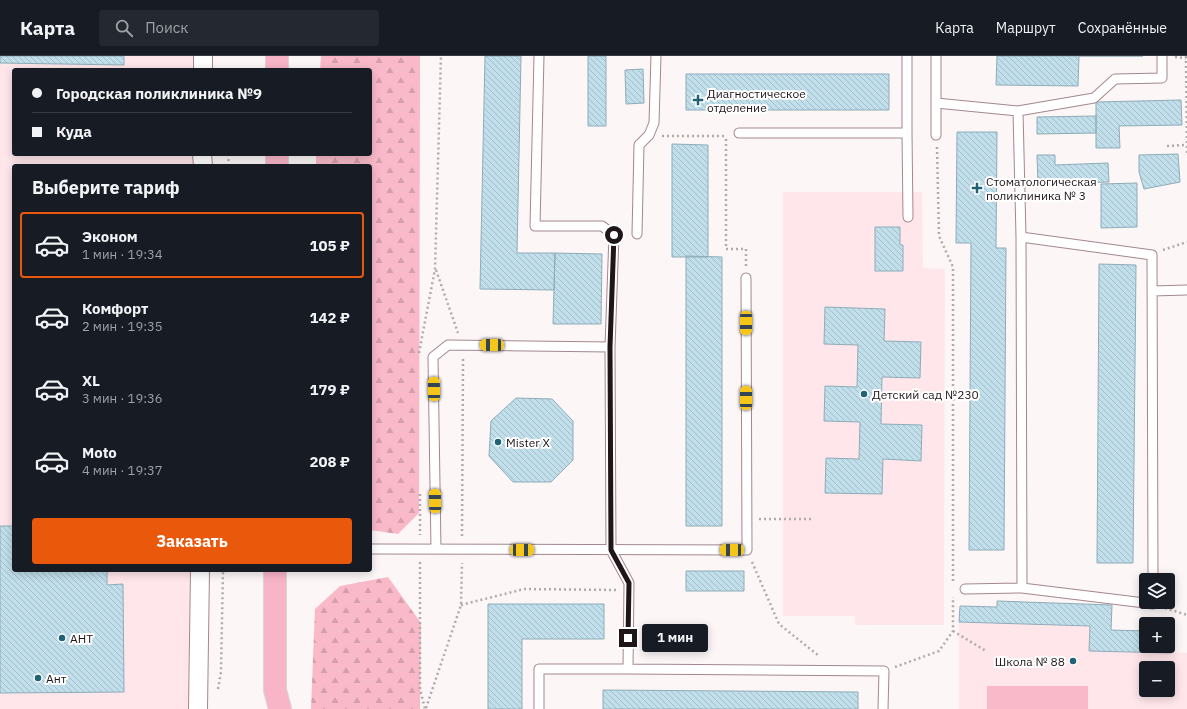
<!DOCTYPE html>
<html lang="ru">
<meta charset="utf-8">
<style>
:root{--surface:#171b24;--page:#242831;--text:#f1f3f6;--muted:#9ea1a6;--line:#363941;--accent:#ea580c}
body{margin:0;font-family:"IBM Plex Sans",sans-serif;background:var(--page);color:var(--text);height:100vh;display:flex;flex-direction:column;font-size:15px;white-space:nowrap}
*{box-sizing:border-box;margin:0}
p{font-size:13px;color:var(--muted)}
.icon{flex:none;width:22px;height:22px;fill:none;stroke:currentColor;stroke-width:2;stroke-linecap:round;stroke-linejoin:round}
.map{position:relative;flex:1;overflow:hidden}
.sheet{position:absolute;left:12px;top:108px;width:360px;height:408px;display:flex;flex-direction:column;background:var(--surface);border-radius:4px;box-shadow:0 2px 10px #0003}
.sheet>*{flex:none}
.top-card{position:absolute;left:12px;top:12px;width:360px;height:88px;border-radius:4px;box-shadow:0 2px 10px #0003;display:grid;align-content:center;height:88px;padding:0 20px;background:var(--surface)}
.tools{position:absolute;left:1139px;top:517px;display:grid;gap:8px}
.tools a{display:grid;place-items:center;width:36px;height:36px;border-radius:4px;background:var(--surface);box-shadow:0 2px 10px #0003;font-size:20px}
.end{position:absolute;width:18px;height:18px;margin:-9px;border:5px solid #201518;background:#fff;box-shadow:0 0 0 2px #fff}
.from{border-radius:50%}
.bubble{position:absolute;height:28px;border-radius:4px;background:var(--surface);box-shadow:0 2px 10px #0003;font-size:13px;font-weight:700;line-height:28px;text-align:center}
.car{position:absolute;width:12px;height:24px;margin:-12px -6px;border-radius:5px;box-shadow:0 0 3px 1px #0007;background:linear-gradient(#f5c518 24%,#345 0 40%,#f5c518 0 76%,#345 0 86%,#f5c518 0)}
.top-card b{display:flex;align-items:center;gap:14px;height:38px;font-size:15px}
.top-card b+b{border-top:1px solid var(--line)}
.top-card i{width:10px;height:10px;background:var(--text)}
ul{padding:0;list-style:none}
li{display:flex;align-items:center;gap:12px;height:66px;margin:0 8px 6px;padding:0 12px;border:2px solid transparent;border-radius:4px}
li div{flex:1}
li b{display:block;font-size:15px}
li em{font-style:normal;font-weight:700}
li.active{border-color:var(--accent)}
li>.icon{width:36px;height:36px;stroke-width:1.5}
h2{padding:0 20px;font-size:18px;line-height:48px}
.cta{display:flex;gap:8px;margin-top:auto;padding:8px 20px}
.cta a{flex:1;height:46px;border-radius:4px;background:var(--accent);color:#fff;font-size:16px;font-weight:700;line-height:46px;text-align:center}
header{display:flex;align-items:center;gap:24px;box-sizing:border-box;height:56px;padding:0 20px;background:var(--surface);border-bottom:1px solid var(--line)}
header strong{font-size:19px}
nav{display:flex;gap:22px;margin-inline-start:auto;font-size:14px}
.search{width:280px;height:36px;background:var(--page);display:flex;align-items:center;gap:10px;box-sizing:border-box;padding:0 14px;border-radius:4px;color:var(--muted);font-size:15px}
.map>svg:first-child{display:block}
</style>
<header>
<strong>Карта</strong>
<div class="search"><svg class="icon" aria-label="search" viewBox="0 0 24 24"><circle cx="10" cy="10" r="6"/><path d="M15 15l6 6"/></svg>Поиск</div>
<nav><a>Карта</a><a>Маршрут</a><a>Сохранённые</a></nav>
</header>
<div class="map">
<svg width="1187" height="653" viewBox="0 0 1187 653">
<defs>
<pattern id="forest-firs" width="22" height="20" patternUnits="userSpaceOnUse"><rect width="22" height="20" fill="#f9b9c9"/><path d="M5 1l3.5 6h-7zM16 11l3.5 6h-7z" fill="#d59eac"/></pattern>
<pattern id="building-back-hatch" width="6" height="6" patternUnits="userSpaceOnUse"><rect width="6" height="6" fill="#c0dfeb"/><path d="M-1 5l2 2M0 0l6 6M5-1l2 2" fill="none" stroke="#a5bec9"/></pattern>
</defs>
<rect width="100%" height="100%" fill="#fcf6f7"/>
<path fill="#ffe6eb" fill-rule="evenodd" d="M0 0H201V14H14V98H200V110H14V514H196L195 653H0Z
M783 136H922L923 212 945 213 944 569H855V560H783Z
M959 566 1090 570 1089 595 1187 597V653H959ZM1146 612H1168V634H1146Z"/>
<path fill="url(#forest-firs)" d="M321 0H420L419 457 398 478 370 474V110H316V98H370V14H320Z
M388 521 421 567 420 653H311L315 553 340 530Z"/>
<path fill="#f9b9c9" d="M987 630H1088V653H987Z"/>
<path fill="url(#building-back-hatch)" stroke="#8eacb8" d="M0 0H124V9L0 7Z
M485 0H521L517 197H555L554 234 480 233Z
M588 0H606V70H588Z
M997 0H1143H1079L1078 30 996 29Z
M643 13 644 47 626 48 625 14Z
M686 18H889V54H686Z
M1181 44 1182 69 1119 70 1120 92H1096V46Z
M1096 60V77L1037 78V61Z
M957 76H997L996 192H1006L1004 494H969L971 187H956Z
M672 88 708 89V201H672Z
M1178 98 1180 126 1144 133 1139 116V99Z
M1037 99H1055V109L1108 107 1109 126 1038 128Z
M1137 127V171L1101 172V128Z
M875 171H900V189H903V215H875Z
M555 197 602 198 601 268H553Z
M686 200 722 201V470H686Z
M1099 208 1136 209 1133 507H1097Z
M825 251 885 253 884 285 921 286 920 322 882 321 881 368 922 369 921 405 883 403 882 438 825 437 826 402 859 403 860 366 824 365 825 330 857 331 858 289 824 288Z
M516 342 552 343 573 365V404L551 426H513L489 400 491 365Z
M0 470H14V514H107V529L123 528 124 636 0 637Z
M686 515H744V535H686Z
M997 545 1112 549 1111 574 1146 575V590H1168V575H1172L1171 597 1089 595 1090 570 959 566 960 550 997 551Z
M488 548H604V583H522V653H488Z
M603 634 858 636V653H603Z"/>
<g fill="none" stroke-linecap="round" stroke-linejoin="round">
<g stroke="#a4878d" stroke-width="11">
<path id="lane" d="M936 0V79
M936 47 1018 55 1094 42 1115 23 1162 22V0
M1018 55 1021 181 1022 532 1153 548V546
M739 77H907V0
M907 77 908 161
M637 178 639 89 649 79 654 67 656 0
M1021 181 1152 199 1153 524
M1152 235 1187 234
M370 493 747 494 746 222
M436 493 433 301 448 289 610 291 614 179 602 170H535L539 0
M965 533 1022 532
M628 613 884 615 883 653
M539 653V613H628L629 527 611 494 610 291"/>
</g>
<g stroke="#a4878d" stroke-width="20">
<path id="street" d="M203 14V0
M202 98 203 110
M198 653 200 514"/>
</g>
<g stroke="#d7d5d5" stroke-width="24">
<path id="primary" d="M277 14V0
M277 110V98
M275 514V634L280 653"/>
</g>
<path stroke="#b1aaab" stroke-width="2.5" stroke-dasharray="2 3" stroke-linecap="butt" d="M1186 0 1187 97
M1175 1 1186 2
M662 80H727
M726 83V193H746V210
M1167 90 1186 89
M937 91 939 180 953 211V525
M228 110 229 98
M1163 194 1187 186
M436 214 458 277
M419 297 435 213 441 0
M420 438V479
M759 463H814
M462 480 463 303
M420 506V633L425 653
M752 506 779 568 819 600
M461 549 524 533 616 534
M1165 552 1187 559
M953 575 986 595
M895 611 939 595 953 575V541
M218 633 221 616 223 514
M426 652 461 549 462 507"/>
<use href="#lane" stroke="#fff" stroke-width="9"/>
<use href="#street" stroke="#fff" stroke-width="18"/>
<use href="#primary" stroke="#f8b5c8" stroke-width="22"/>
</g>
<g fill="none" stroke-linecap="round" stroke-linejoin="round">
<path stroke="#201518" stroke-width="5" d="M614 179 610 291 611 494 629 527 628 582"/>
</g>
<g fill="#216276" stroke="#fff" stroke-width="1.5">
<path d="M696 38h4v4h4v4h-4v4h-4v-4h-4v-4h4z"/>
<path d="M975 126h4v4h4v4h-4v4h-4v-4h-4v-4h4z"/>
<circle cx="864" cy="338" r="4"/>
<circle cx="498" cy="386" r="4"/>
<circle cx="62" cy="582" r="4"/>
<circle cx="1073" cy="605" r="4"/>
<circle cx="38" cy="622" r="4"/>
</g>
<g text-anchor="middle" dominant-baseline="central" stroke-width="4" stroke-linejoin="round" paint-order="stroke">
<g font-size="12" fill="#201518" stroke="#fff" text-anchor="start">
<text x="707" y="37">Диагностическое<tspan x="707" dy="14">отделение</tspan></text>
<text x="986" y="125">Стоматологическая<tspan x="986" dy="14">поликлиника № 3</tspan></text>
<text x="872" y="338">Детский сад №230</text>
<text x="506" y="386">Mister X</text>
<text x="70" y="582">АНТ</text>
<text x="1065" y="605" text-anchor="end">Школа № 88</text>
<text x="46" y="622">Ант</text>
</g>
</g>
</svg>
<div class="tools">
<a><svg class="icon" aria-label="layers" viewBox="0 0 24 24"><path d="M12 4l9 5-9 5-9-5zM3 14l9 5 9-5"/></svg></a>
<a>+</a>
<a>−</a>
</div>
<i class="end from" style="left:614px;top:179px"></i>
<i class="end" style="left:628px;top:582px"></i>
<div class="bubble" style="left:642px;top:568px;width:66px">1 мин</div>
<i class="car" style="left:746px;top:267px;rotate:180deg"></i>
<i class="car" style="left:492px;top:289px;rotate:271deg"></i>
<i class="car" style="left:434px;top:333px;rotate:359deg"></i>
<i class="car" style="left:746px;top:342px;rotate:0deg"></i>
<i class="car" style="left:435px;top:445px;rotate:359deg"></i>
<i class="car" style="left:522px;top:494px;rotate:90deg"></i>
<i class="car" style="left:732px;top:494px;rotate:270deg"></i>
<div class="top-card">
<b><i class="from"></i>Городская поликлиника №9</b>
<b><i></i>Куда</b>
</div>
<section class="sheet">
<h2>Выберите тариф</h2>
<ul>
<li class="active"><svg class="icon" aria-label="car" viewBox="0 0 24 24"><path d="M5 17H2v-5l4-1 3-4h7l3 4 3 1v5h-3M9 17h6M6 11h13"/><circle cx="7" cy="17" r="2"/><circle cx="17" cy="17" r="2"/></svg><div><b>Эконом</b><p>1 мин · 19:34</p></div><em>105 ₽</em></li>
<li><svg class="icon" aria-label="car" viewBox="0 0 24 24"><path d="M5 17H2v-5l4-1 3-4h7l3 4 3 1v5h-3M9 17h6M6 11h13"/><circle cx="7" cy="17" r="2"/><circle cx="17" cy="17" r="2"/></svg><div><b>Комфорт</b><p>2 мин · 19:35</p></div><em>142 ₽</em></li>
<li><svg class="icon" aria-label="car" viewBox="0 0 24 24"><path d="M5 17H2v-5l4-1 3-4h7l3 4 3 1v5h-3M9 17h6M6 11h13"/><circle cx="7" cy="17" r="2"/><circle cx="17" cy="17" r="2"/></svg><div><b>XL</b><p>3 мин · 19:36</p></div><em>179 ₽</em></li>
<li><svg class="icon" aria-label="car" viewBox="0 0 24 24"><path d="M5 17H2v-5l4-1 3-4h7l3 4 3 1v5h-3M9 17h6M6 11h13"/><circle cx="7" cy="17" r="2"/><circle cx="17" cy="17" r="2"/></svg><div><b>Moto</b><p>4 мин · 19:37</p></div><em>208 ₽</em></li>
</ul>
<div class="cta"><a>Заказать</a></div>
</section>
</div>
